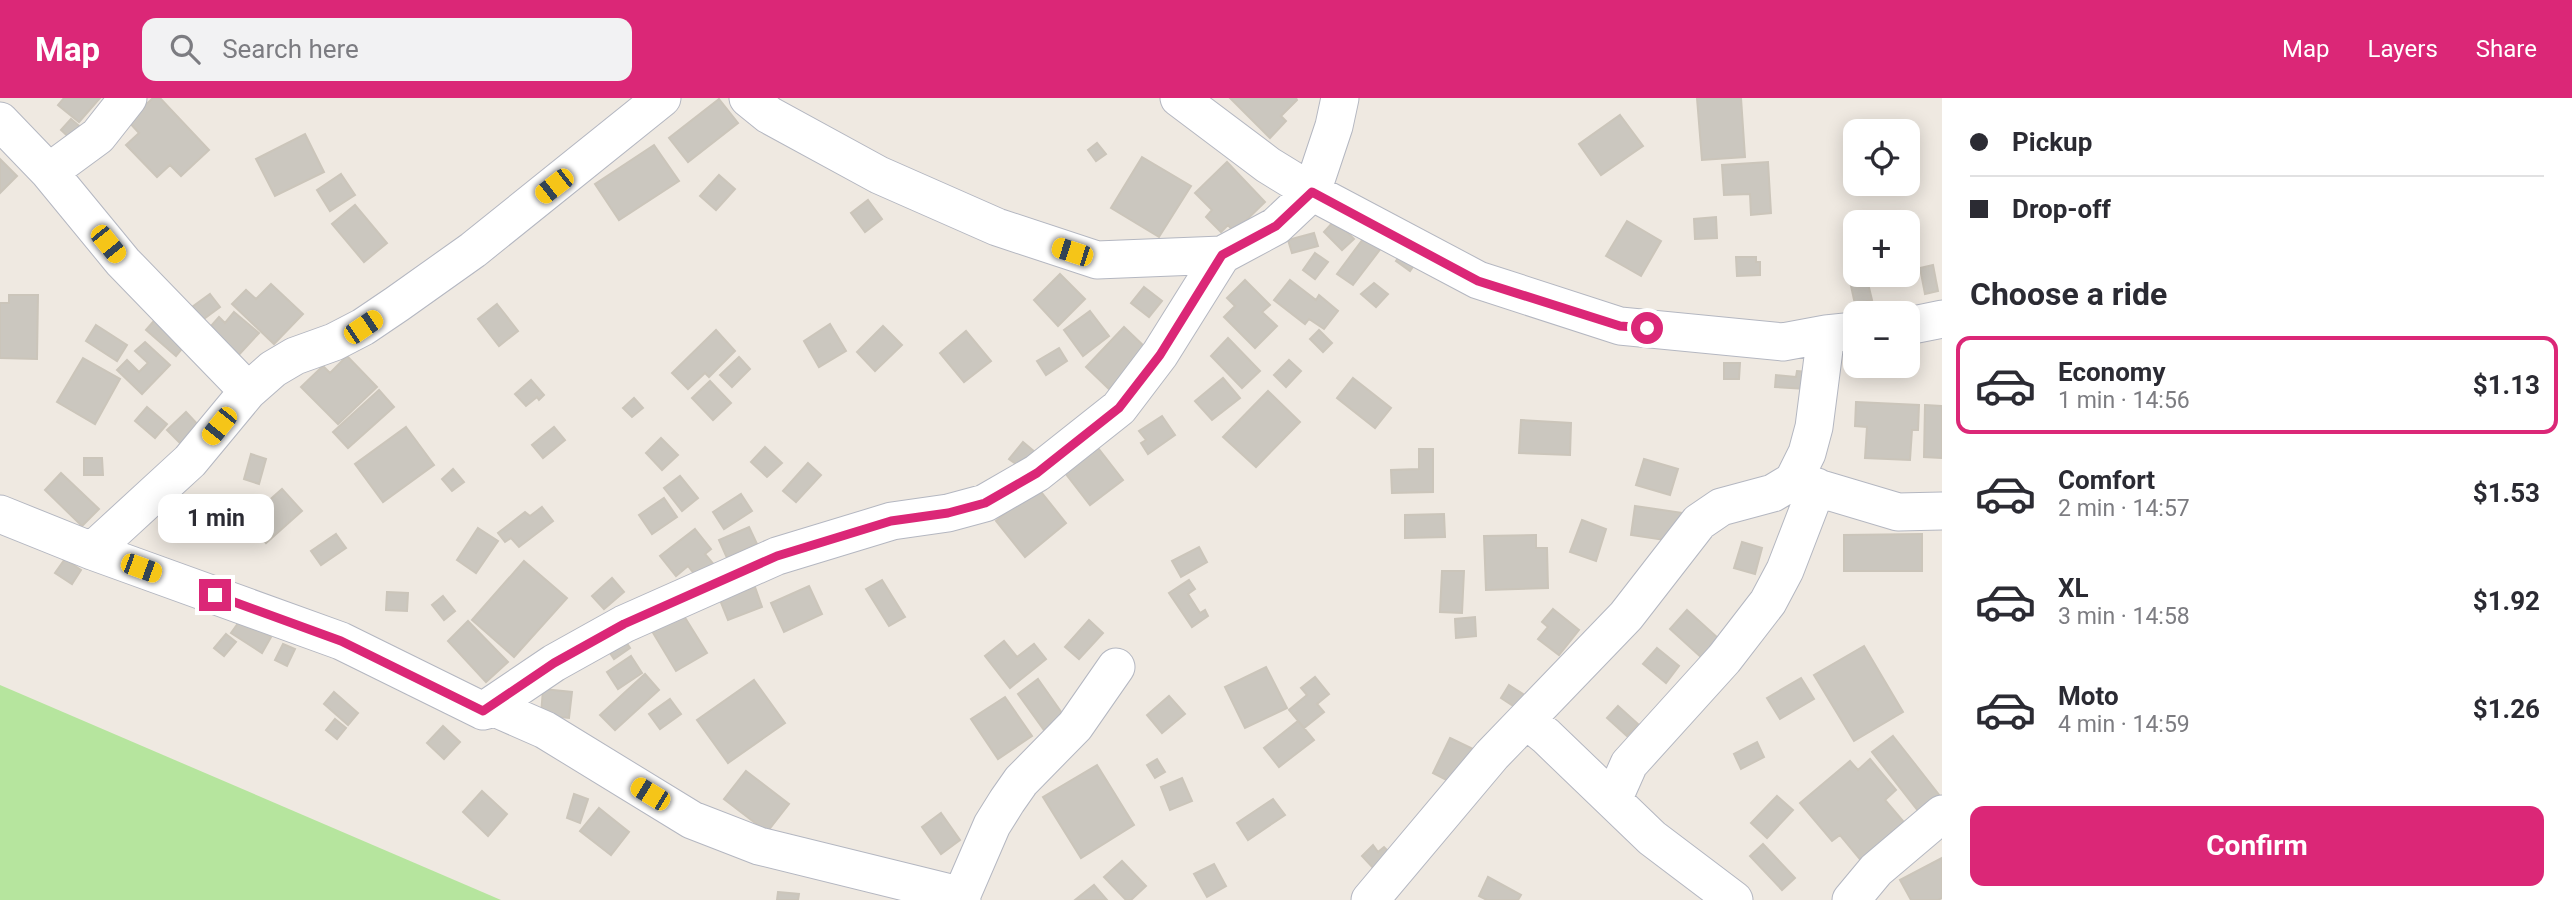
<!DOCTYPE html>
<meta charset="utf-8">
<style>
:root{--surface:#fff;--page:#f2f2f3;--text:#2b2b33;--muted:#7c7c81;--line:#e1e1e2;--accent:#db2777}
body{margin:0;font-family:Roboto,sans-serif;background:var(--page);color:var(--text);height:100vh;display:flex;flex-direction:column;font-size:26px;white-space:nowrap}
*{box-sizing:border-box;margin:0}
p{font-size:23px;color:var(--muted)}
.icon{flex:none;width:38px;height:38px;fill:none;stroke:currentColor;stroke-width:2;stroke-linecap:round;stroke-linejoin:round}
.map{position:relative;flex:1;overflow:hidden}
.side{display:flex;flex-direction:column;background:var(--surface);width:630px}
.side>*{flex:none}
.guide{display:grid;align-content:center;height:154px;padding:0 28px;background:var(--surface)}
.buttons{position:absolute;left:1843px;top:21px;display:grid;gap:14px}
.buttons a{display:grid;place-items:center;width:77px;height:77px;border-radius:14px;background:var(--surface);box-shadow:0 4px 18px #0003;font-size:35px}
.end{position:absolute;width:32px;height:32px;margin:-16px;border:9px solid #db2777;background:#fff;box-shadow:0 0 0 4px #fff}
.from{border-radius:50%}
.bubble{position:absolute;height:49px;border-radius:14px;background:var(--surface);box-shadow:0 4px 18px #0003;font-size:23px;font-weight:700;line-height:49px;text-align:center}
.car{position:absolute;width:21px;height:42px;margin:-21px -10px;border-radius:9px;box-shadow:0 0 5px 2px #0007;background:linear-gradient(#f5c518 24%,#345 0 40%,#f5c518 0 76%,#345 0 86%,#f5c518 0)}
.guide b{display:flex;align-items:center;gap:24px;height:66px;font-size:26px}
.guide b+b{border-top:2px solid var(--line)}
.guide i{width:18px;height:18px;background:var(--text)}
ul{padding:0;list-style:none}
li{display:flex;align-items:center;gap:21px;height:98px;margin:0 14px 10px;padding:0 14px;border:4px solid transparent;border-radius:14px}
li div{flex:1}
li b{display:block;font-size:26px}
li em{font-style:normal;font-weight:700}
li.active{border-color:var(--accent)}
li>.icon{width:63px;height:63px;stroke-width:1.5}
h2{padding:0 28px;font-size:32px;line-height:84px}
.action{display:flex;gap:14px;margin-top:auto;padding:14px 28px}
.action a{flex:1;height:80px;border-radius:14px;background:var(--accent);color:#fff;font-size:28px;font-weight:700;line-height:80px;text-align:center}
header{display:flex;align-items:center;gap:42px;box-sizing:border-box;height:98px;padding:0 35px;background:var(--accent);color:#fff}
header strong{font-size:33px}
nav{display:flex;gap:38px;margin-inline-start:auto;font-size:24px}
.search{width:490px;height:63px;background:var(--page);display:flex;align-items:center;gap:18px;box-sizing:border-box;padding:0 24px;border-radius:14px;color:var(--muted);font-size:26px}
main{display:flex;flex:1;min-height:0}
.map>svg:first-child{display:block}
</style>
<header>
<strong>Map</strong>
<div class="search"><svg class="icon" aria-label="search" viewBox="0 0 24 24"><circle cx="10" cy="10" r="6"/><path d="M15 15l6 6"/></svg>Search here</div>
<nav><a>Map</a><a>Layers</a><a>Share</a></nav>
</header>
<main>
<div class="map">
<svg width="1942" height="802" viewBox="0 0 1942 802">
<rect width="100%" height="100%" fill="#efe9e1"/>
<path fill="#b6e59e" d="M0 587 35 602 501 802H0Z"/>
<path fill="#cbc7bf" stroke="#cbc5ba" stroke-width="2" d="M64 0H100L79 24 58 7Z
M153 0H160L209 52 181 78 170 67 157 79 126 47 139 35 128 23Z
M1230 0H1296L1297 2 1281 18 1286 23 1270 40Z
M1697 0H1741L1745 59 1702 62Z
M719 1 738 25 688 64 669 40Z
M1620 17 1643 48 1601 77 1579 46Z
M71 21 84 32 74 44 61 32Z
M305 36 324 74 275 98 256 61Z
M1097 45 1106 56 1096 63 1088 52Z
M654 47 679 83 619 122 595 86Z
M1142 59 1191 88 1159 139 1111 110Z
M0 61 17 78 0 95Z
M1227 64 1265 104 1234 134 1228 127 1221 134 1206 119 1212 112 1195 95Z
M1768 64 1771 115 1751 117 1750 96 1724 97 1722 67Z
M341 76 355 97 330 113 317 92Z
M719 77 735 91 716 112 700 98Z
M868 102 882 121 865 134 851 115Z
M355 107 387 145 364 164 332 126Z
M1716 119 1717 140 1695 141 1694 121Z
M1335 122 1354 141 1342 152 1324 134Z
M1627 123 1661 143 1641 178 1606 158Z
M1369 133 1385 145 1353 187 1337 176Z
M1314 135 1318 148 1292 155 1288 142Z
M1405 150 1419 160 1410 173 1396 163Z
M1315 155 1328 164 1315 181 1303 172Z
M1736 159H1756V164H1760V177L1737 178Z
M1855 167V177H1866L1872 202 1855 206 1847 170Z
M1933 167 1938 193 1925 196 1920 170Z
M1060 176 1085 201 1058 228 1034 202Z
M1245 182 1270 207 1262 214 1277 228 1255 250 1224 219 1235 208 1227 200Z
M1290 182 1316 202 1319 197 1338 213 1324 231 1309 221 1305 226 1274 202Z
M1374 185 1388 196 1376 209 1361 196Z
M271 186 303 216 274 246 232 206 246 192 256 201Z
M1144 189 1162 203 1149 219 1131 205Z
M210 196 220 209 201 223 192 209Z
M9 197H38L37 261 0 260V205H9Z
M497 206 518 233 499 248 478 221Z
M1090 213 1109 238 1083 258 1064 232Z
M234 214 259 235 234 262 204 236 219 219 225 225Z
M160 216 190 241 176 258 146 232Z
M830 226 846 253 819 269 804 243Z
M96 227 127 247 117 263 86 243Z
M883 228 902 247 875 273 857 254Z
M1124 229 1147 251 1109 291 1086 269Z
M716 232 735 253 709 279 705 275 688 291 672 275Z
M1319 232 1332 245 1323 254 1310 241Z
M966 233 991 263 964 284 940 255Z
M1228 240 1260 273 1242 290 1211 258Z
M145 244 170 267 142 296 117 272 127 262 139 274 148 265 135 253Z
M1059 250 1067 263 1046 277 1037 263Z
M347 258 377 289 338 326 301 289 323 268 330 275Z
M739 259 750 271 732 289 720 277Z
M83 260 120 281 95 326 57 304Z
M1289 262 1301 273 1286 289 1274 277Z
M1724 265H1740L1739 281H1724Z
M1797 273 1807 274 1806 291 1775 289 1776 277 1796 279Z
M1223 280 1240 300 1212 322 1195 303Z
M1353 280 1391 310 1375 330 1337 300Z
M531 282 544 297 539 302 537 299 526 308 515 296Z
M710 283 731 305 713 322 692 300Z
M379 292 394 309 348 350 333 334Z
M1268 293 1300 324 1256 369 1223 339Z
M634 300 643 310 632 319 623 310Z
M1856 304 1919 307 1918 332H1912L1910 362 1865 360 1867 329 1855 328Z
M1925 307 1942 308V360L1924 359Z
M147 309 167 326 155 340 135 323Z
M186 314 201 330 183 348 167 332Z
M1162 318 1175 337 1148 356 1141 345 1146 342 1139 333Z
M1521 322 1571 325 1570 357 1519 355Z
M406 329 434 367 383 404 355 366Z
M554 329 565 342 543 360 532 347Z
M661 340 678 357 662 372 646 355Z
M1023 344 1036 355 1023 371 1009 361Z
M1095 346 1123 382 1090 407 1062 371Z
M765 349 782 365 767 379 751 364Z
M1419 351H1433V394L1392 395 1391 372 1419 371Z
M251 356 266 361 259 386 244 381Z
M84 360H102L103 377H84Z
M1644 361 1678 371 1670 397 1636 387Z
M808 365 821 377 796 404 783 393Z
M453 371 464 384 452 393 442 381Z
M61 375 99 411 82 428 45 392Z
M680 378 698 400 682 413 664 390Z
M1037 389 1066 425 1025 459 996 423Z
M282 391 302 413 266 445 246 423Z
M741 396 752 413 724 431 713 414Z
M664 400 677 419 652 436 639 417Z
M1635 408 1683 415 1679 444 1631 437Z
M542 409 553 423 519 449 511 440 505 444 498 435 525 414 530 418Z
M1444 416 1445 439 1405 440V417Z
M1582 422 1606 431 1596 463 1570 454Z
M749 429 757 446 727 460 719 442Z
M478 430 498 443 476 475 457 462Z
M695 431 711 451 705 456 716 469 699 482 688 468 676 478 660 458Z
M336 436 346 450 321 467 311 453Z
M1922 436V473H1844V437Z
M1536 437V450H1547L1548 490 1486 492 1484 438Z
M1742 444 1762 450 1755 476 1734 470Z
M1199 449 1207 464 1181 479 1172 463Z
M65 461 81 472 72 486 55 475Z
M524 463 567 500 514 559 472 522Z
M1442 473H1464L1462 515 1440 514Z
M612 480 624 494 604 511 592 498Z
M882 482 905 519 889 528 866 491Z
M1189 482 1195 491 1188 496 1200 515 1205 512 1208 518 1192 529 1169 495Z
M809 488 822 516 784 534 771 505Z
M755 489 762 509 728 522 720 502Z
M387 494 408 495 407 513 386 512Z
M443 498 455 513 444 522 432 507Z
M679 510 707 555 676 573 649 528Z
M1553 511 1579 532 1559 557 1538 541 1548 529 1542 524Z
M1687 512 1719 541 1701 559 1670 531Z
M1475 519 1476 538 1456 540 1455 521Z
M241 521 271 539 262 555 231 535Z
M1089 522 1103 535 1079 561 1065 549Z
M468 523 508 564 486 584 448 543Z
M618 532 630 550 614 561 602 543Z
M226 536 236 544 224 558 214 550Z
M1004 543 1017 559 1034 546 1046 561 1010 590 985 558Z
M283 546 295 551 287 568 275 562Z
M1864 548 1903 614 1854 643 1814 577Z
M1657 550 1679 568 1666 585 1643 566Z
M631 558 642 575 618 591 607 574Z
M1266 569 1287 610 1245 630 1225 589Z
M645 576 659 592 615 632 600 617Z
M1315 579 1329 596 1317 606 1324 614 1304 630 1289 612 1307 597 1301 590Z
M1801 580 1814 601 1780 621 1767 600Z
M1038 581 1064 618 1044 632 1018 596Z
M754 582 785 625 728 665 697 622Z
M1509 587 1529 600 1521 613 1501 600Z
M543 591 572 594 569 620 541 617Z
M334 594 358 615 348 627 324 606Z
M1169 598 1185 616 1162 635 1147 617Z
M1005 599 1032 638 998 661 971 621Z
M670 601 681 616 660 631 649 616Z
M1618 608 1638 626 1627 638 1607 620Z
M335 621 346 630 337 641 326 632Z
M1298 623 1314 642 1279 669 1264 650Z
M443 628 460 644 444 661 427 645Z
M1893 638 1940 698 1919 714 1872 654Z
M1450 640 1473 651 1456 687 1433 675Z
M1757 644 1764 659 1741 671 1734 656Z
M1157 661 1165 674 1155 680 1147 667Z
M1870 661 1896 692 1885 702 1908 729 1864 766 1840 737 1832 743 1800 705 1850 663 1858 672Z
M1097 667 1134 727 1081 760 1043 699Z
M746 673 789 706 767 734 724 701Z
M1182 680 1192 703 1170 712 1161 689Z
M482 693 507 716 488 738 463 714Z
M574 696 588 701 580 725 567 720Z
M1777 698 1793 712 1767 740 1751 725Z
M1273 701 1285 717 1248 742 1237 725Z
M599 710 629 734 611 757 580 733Z
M941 715 960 742 941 756 922 729Z
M1763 746 1795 780 1782 792 1750 758Z
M1373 747 1378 754 1384 749 1393 758 1377 774 1362 758Z
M1942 760V800L1938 802H1911L1900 782Z
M1122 763 1146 788 1131 802H1126L1104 779Z
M1214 766 1226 788 1207 799 1194 776Z
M1488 779 1521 797 1518 802H1487L1479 798Z
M1094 787 1107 802H1075Z
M778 794 799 796 798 802H777Z"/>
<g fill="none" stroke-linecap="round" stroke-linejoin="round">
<g stroke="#b4b7c1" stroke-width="39">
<path id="minor" d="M748 0 769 17 879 77 997 129 1097 162 1222 157 1276 128 1312 94 1334 28 1340 0
M1179 0 1268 67 1312 94 1478 182 1620 228 1783 244 1826 236 1855 233
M0 23 49 74 123 164 248 293
M49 74 98 38 128 0
M1908 228 1942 221
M1794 383 1898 414 1942 413
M0 416 92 453 341 543 483 613 495 610 545 632 692 722 759 748 950 795 962 802
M92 453 190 363 248 293 273 271 295 258 334 244 363 229 397 206 473 152 662 0
M483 613 554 565 624 526 777 458 892 423 948 415 985 405 1037 375 1119 310 1160 256 1222 157
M1526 622 1546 638 1652 740 1734 802
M1613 702 1629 666 1724 561 1768 504 1785 472 1817 389
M960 801 992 727 1007 703 1021 683 1075 628 1116 569
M1370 802 1492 657 1626 518 1699 424 1721 409 1773 395 1793 383 1807 355 1814 329 1826 236
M1851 802 1876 772 1942 716"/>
</g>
<use href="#minor" stroke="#fff" stroke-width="37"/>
</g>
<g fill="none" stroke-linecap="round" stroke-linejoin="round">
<path stroke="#db2777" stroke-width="9" d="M215 497 341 543 483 613 554 565 624 526 777 458 891 423 948 415 985 405 1037 375 1119 310 1160 257 1222 157 1276 128 1312 94 1478 183 1620 228 1647 230"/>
</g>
</svg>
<div class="buttons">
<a><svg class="icon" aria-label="locate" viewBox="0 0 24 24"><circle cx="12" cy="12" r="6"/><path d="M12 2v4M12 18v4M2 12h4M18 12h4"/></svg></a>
<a>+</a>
<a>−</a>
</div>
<i class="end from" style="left:1647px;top:230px"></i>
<i class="end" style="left:215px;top:497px"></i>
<div class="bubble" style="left:158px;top:396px;width:116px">1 min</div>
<i class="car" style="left:554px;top:88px;rotate:232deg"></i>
<i class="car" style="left:108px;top:146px;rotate:141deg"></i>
<i class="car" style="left:1072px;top:154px;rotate:288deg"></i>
<i class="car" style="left:363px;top:229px;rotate:56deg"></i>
<i class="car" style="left:219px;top:328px;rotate:219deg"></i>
<i class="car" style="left:141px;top:470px;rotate:110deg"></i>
<i class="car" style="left:650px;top:696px;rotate:301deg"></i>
</div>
<section class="side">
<div class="guide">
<b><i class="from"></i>Pickup</b>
<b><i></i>Drop-off</b>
</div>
<h2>Choose a ride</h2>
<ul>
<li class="active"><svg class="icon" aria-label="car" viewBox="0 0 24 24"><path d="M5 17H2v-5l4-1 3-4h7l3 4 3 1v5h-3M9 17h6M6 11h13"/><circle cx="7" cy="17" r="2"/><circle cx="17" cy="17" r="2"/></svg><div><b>Economy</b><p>1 min · 14:56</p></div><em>$1.13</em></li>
<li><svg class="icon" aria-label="car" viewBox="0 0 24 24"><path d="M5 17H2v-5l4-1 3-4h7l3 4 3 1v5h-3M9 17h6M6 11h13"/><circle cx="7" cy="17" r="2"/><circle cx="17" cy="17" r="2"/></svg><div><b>Comfort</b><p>2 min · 14:57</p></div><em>$1.53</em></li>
<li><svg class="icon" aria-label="car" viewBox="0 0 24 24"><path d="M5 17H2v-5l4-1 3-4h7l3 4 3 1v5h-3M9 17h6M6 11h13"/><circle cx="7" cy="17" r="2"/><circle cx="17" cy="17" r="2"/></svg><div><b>XL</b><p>3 min · 14:58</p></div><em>$1.92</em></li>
<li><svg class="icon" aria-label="car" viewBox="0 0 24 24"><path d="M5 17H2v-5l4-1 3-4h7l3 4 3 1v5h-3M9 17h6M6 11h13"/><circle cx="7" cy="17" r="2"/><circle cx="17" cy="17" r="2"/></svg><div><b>Moto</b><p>4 min · 14:59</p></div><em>$1.26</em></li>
</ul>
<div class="action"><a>Confirm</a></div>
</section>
</main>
